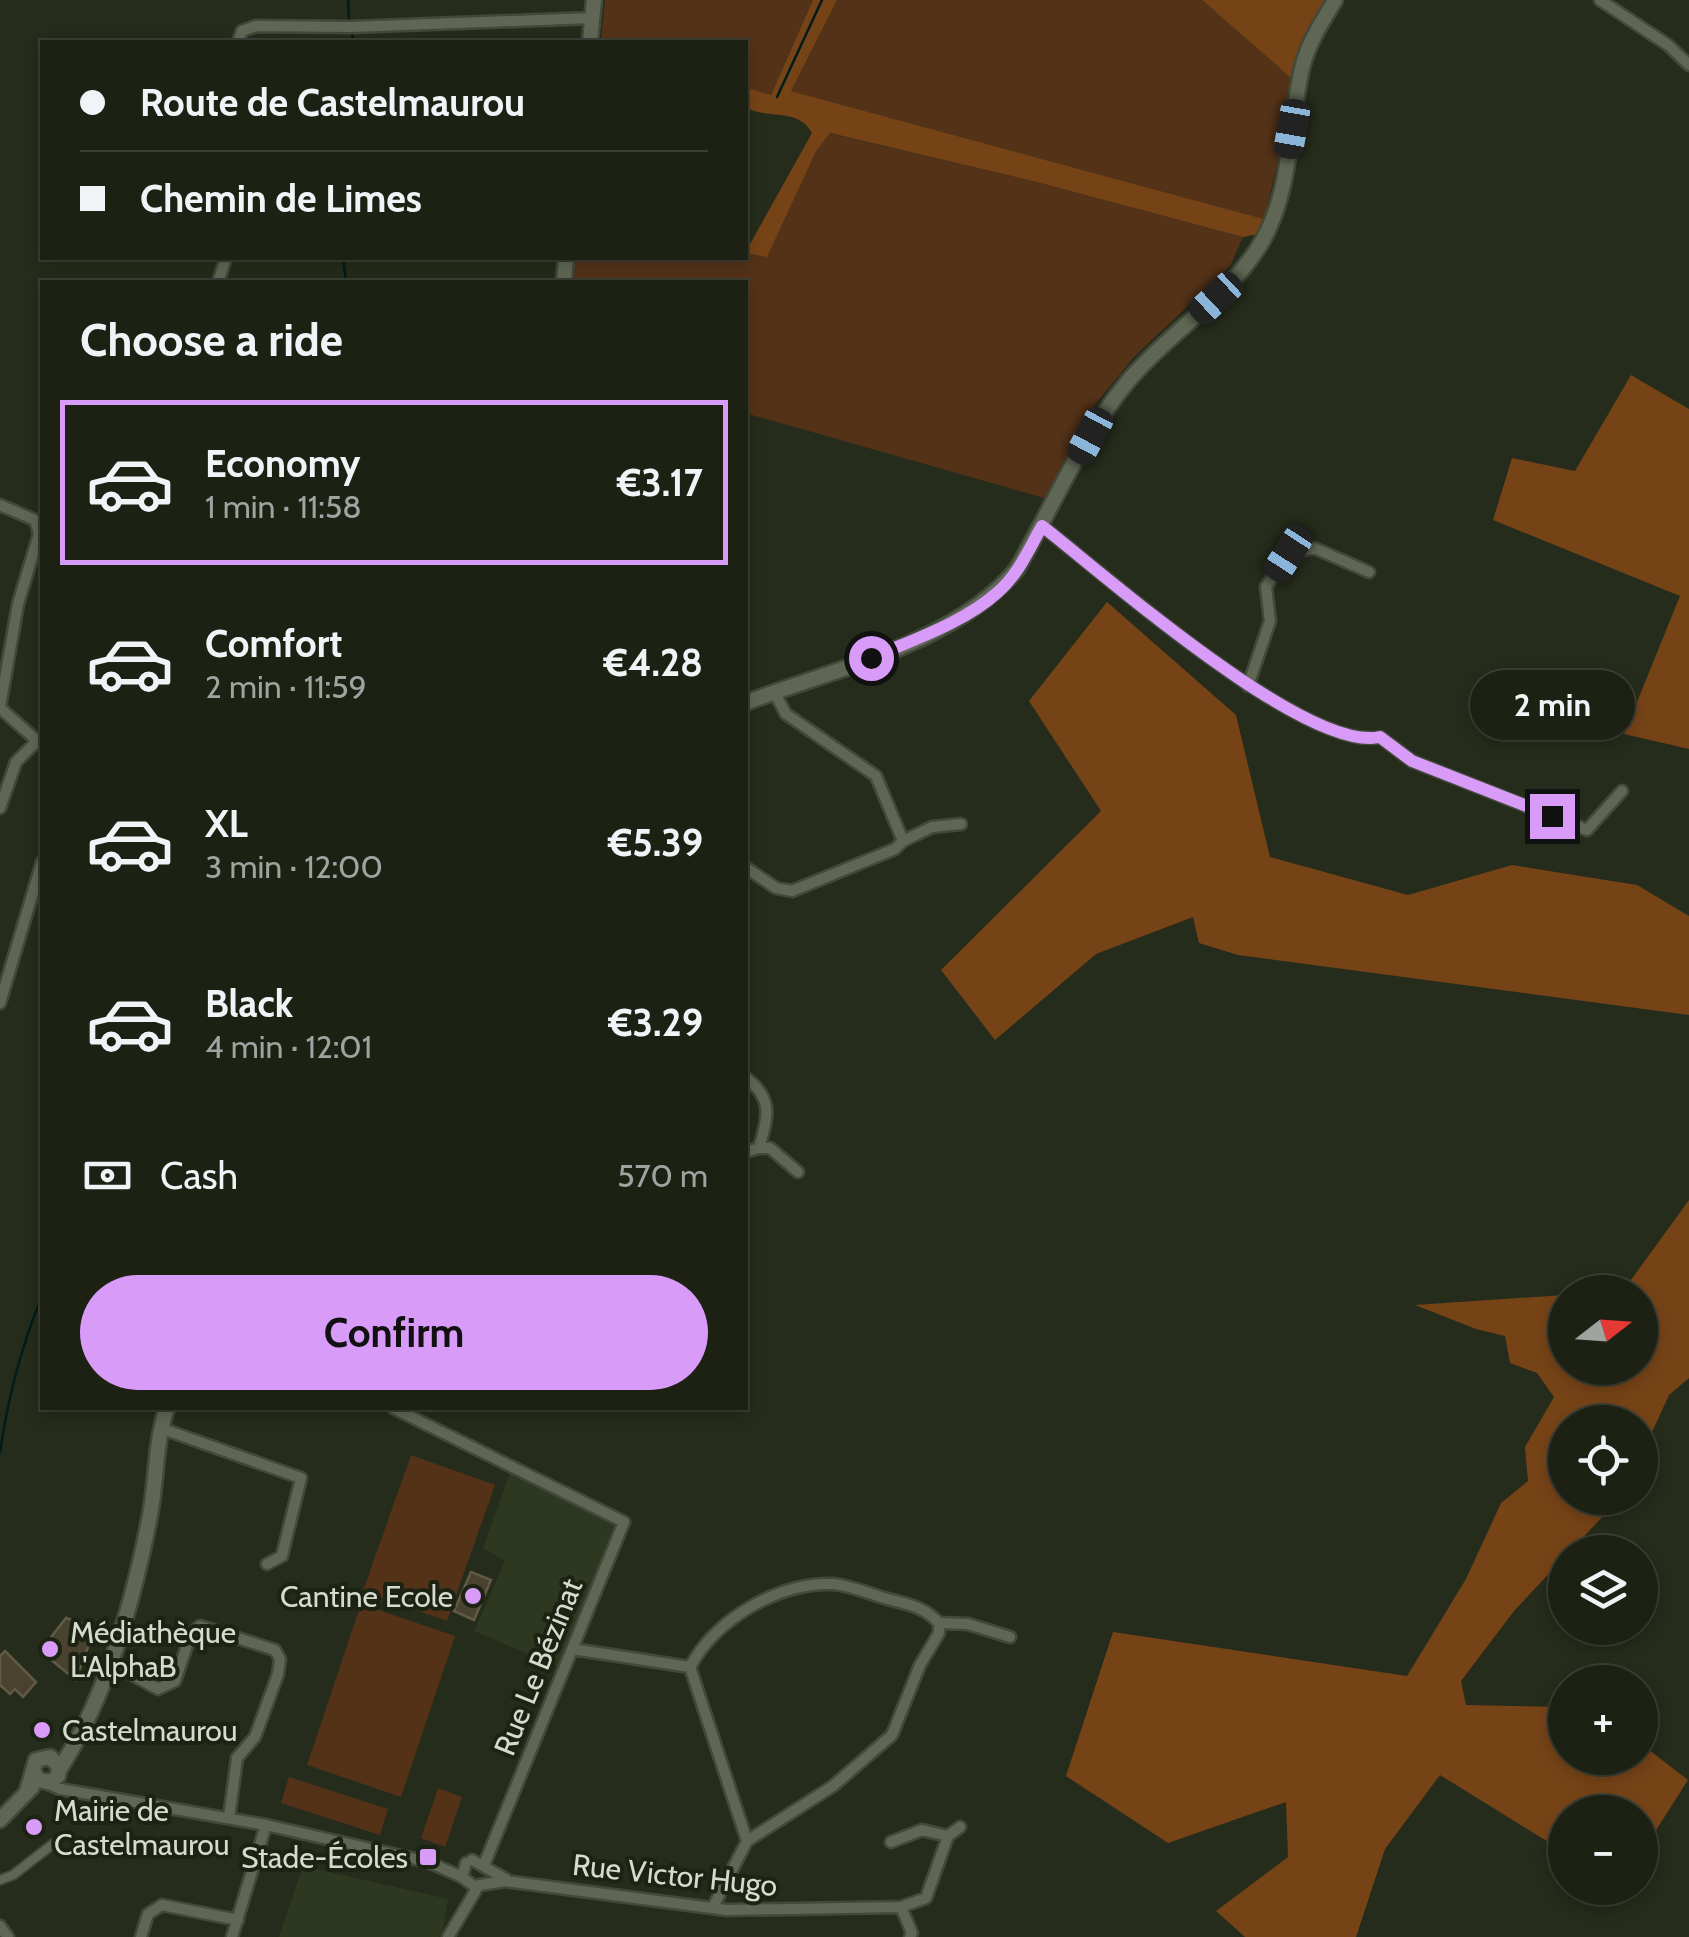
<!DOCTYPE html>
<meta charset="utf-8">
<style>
:root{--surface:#1c2114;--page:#292e22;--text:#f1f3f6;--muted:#a0a3a0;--line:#3a3e34;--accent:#d89bf8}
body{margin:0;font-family:Cabin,sans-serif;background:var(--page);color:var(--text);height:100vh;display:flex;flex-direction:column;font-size:38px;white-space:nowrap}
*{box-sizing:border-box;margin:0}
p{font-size:32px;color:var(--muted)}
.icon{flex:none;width:55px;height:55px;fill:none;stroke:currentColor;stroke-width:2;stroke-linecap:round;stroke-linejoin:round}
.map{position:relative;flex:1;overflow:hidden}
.side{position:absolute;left:40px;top:280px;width:708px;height:1130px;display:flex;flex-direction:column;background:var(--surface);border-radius:0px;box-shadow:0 5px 15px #0003,0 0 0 2px var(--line)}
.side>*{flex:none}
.top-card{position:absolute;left:40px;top:40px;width:708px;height:220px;border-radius:0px;box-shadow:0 5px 15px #0003,0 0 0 2px var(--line);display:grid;align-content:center;height:220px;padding:0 40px;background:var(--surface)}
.needle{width:65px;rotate:73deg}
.buttons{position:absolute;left:1548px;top:1275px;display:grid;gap:20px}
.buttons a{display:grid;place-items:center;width:110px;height:110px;border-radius:50%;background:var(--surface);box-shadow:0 5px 15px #0003,0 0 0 2px var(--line);font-size:50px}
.end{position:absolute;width:45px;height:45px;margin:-22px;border:12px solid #d89bf8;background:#111;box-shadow:0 0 0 5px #111}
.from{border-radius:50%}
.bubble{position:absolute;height:70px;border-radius:35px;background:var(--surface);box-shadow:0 5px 15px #0003,0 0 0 2px var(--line);font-size:32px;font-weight:800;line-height:70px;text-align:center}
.car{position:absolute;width:30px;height:60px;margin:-30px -15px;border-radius:12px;box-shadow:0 0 8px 2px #0007;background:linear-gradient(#222 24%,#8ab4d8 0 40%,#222 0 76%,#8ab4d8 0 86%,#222 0)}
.top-card b{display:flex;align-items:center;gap:35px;height:95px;font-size:38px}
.top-card b+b{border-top:2px solid var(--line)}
.top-card i{width:25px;height:25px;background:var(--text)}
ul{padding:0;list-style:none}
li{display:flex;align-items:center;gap:30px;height:165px;margin:0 20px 15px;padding:0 20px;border:5px solid transparent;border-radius:0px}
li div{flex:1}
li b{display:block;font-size:38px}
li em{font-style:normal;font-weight:800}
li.current{border-color:var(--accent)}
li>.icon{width:90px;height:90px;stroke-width:1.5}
h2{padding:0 40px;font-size:45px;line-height:120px}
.pay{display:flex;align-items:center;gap:25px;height:110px;padding:0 40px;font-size:38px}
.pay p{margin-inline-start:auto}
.cta{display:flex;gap:20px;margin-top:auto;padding:20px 40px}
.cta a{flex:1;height:115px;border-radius:60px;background:var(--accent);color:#111;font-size:40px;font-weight:800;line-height:115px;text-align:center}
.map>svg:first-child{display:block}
</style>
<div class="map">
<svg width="1689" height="1937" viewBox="0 0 1689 1937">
<rect width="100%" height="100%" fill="#252c1b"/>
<path fill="#2e371f" d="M511 1470 615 1525 558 1667 474 1631 505 1561 483 1548Z
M303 1866 448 1899 443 1929 439 1937H279Z"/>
<path fill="#533218" d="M605 0H813L771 95 745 87V42H601Z
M837 0H1202L1291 78 1278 161 1264 219 791 91Z
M820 131 1033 181 1243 237 1230 266 1134 357 1093 407 1044 498 745 413V282H571L574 258H745V253L760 256Z
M411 1455 495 1485 447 1621 363 1591Z
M361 1604 455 1636 401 1797 307 1765Z
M289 1777 388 1809 380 1835 281 1803Z
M438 1788 462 1797 445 1847 421 1838Z"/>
<path fill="#764317" d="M813 0H837L791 91 1264 219 1258 234 1243 237 1033 181 830 133 816 151 767 257 745 253 812 133C798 107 767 120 745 107V87L771 95Z
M1202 0H1327L1307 35 1291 78Z
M1631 375 1689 409V749L1624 734 1680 596 1493 520 1512 458 1575 471Z
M1107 602 1236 715 1270 857 1408 895 1512 865 1637 885 1689 916V1015L1238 955 1199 943 1193 917 1096 954 995 1040 941 970 1101 811 1029 701Z
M1689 1200V1378L1669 1395 1640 1458V1422H1565V1498H1620L1514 1611 1461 1681 1466 1705 1565 1707V1758H1640V1743L1688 1780 1644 1849 1640 1846V1812H1565L1563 1851 1440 1775 1385 1849 1356 1937H1245L1216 1911 1288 1857 1286 1802 1168 1843 1066 1776 1113 1632 1407 1676 1466 1579 1501 1503 1528 1481 1525 1447 1554 1397 1537 1373 1510 1363 1505 1336 1476 1329 1415 1305 1565 1295V1368H1640V1292H1604L1623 1291Z"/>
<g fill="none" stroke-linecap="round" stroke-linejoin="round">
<path stroke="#001c1c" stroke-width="2.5" d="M348 0 349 20
M351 31 354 42
M777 97 822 0
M343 258 346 282
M0 1452C8 1397 21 1347 42 1296"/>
</g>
<path fill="#49422f" stroke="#605945" stroke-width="2.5" d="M471 1572 491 1580 474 1620 454 1611Z
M66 1618 95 1628 76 1680 40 1651Z
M5 1651 36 1682 23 1697 15 1689 10 1694 0 1685V1656Z"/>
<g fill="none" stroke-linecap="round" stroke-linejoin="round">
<g stroke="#42483a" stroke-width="12">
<path id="pedestrian" d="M0 1880 13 1875 53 1844"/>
</g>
<g stroke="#42483a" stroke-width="15">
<path id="minor" d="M1600 0 1668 45 1689 65
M238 42 242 31 256 26 351 27 593 18
M218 282 226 258
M0 505 35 520 39 534 18 604 0 707
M1042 526C1105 575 1306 753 1380 737L1412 761 1587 830 1622 791
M1248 686 1270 621 1266 587 1288 554 1314 548 1369 572
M0 708 42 745
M0 808 16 762 36 742
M903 841 932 827 961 824
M745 867 776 888 792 891 895 849 903 841 876 776 786 714 774 692
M0 1003 42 862
M745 1077C774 1099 768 1116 759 1148L745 1152
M759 1148H770L798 1172
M393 1408 624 1522 484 1865
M160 1428 301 1478 282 1556 267 1564
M939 1623 968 1624 1010 1637
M572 1649 690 1667
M109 1662 158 1689 175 1681 191 1634 200 1626 275 1650 280 1659 278 1674 255 1737 237 1758 229 1818
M46 1783 60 1789 266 1825 428 1862 462 1877
M891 1842 922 1830 948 1836
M472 1860 506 1879
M466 1863 462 1877 474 1886 505 1881 727 1910 901 1907 926 1898 948 1836 960 1827
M713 1907 747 1841 833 1786 892 1735 920 1665 939 1633V1623C924 1606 906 1604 884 1598 868 1593 849 1585 832 1584 777 1583 716 1619 690 1667L747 1841
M901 1907 912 1933 910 1937
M0 1926 8 1937
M141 1937 148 1914 162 1905 238 1920
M232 1937 266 1825
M448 1937 479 1885"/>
</g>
<g stroke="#42483a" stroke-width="19">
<path id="tertiary" d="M590 42 594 0
M564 282 566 258
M745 703C833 669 955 644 1017 569 1053 506 1082 436 1129 380 1171 330 1232 296 1264 238 1292 186 1289 124 1302 68 1308 43 1322 22 1335 0
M59 1770C106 1698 134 1599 150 1515 157 1479 155 1442 167 1408
M27 1791 36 1760 50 1757 59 1766 58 1776 50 1782 38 1780 33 1771
M0 1820 32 1787"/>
</g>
<use href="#pedestrian" stroke="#5f6754" stroke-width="8"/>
<use href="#minor" stroke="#5f6754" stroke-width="10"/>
<use href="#tertiary" stroke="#5f6754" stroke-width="14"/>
</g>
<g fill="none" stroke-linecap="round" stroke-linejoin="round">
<path stroke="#d89bf8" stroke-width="12" d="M871 658C912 640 964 623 998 592 1018 575 1029 549 1042 526 1105 575 1306 753 1380 737L1412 761 1552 816"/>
</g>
<g fill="#d89bf8" stroke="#1c2312" stroke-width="4">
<circle cx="473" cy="1596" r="10"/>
<circle cx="50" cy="1649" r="10"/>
<circle cx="42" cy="1730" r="10"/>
<circle cx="34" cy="1827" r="10"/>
<rect x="418" y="1847" width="20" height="20" rx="5"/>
</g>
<g text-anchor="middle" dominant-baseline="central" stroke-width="8" stroke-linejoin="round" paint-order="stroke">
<g font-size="30" fill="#d6dbcf" stroke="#1c2312" text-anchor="start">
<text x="453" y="1596" text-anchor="end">Cantine Ecole</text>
<text x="70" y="1632">Médiathèque<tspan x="70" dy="34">L'AlphaB</tspan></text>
<text x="62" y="1730">Castelmaurou</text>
<text x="54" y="1810">Mairie de<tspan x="54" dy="34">Castelmaurou</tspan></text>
<text x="408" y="1857" text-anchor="end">Stade-Écoles</text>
</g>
<g font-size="30" fill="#d6dbcf" stroke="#1c2312">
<text transform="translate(538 1667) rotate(-68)">Rue Le Bézinat</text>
<text transform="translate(675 1875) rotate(6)">Rue Victor Hugo</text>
</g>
</g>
</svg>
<div class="buttons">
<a><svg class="needle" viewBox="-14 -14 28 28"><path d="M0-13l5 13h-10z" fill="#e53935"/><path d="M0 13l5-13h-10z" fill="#a0a3a0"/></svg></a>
<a><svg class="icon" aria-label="locate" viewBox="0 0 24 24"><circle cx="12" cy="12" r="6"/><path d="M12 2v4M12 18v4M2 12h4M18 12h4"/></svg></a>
<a><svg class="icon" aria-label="layers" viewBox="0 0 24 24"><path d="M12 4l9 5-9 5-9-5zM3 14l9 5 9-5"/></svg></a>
<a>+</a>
<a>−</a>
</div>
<i class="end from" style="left:871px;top:658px"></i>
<i class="end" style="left:1552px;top:816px"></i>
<div class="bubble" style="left:1470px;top:670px;width:165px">2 min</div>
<i class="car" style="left:1292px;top:129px;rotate:190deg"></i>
<i class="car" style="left:1216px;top:298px;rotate:227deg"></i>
<i class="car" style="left:1090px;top:436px;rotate:208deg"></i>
<i class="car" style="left:1288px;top:554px;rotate:213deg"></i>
<div class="top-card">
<b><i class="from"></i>Route de Castelmaurou</b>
<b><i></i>Chemin de Limes</b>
</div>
<section class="side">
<h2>Choose a ride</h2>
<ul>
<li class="current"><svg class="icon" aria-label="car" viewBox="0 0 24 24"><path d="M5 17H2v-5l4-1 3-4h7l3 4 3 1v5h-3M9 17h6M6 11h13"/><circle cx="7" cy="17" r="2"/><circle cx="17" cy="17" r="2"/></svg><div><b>Economy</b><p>1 min · 11:58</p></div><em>€3.17</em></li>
<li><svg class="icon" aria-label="car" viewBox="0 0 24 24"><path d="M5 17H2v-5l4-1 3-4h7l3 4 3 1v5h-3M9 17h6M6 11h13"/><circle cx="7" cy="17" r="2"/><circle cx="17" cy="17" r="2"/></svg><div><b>Comfort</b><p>2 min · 11:59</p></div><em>€4.28</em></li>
<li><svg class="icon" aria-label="car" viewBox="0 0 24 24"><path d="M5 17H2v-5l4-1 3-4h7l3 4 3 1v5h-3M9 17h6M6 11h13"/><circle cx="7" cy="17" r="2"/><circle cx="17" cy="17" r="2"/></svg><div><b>XL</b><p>3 min · 12:00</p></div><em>€5.39</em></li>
<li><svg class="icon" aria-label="car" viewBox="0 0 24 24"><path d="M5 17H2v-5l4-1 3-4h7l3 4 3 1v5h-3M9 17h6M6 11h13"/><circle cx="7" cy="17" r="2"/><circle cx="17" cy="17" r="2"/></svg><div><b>Black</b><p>4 min · 12:01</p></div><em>€3.29</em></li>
</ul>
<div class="pay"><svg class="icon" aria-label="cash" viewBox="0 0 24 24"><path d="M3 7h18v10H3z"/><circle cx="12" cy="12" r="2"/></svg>Cash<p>570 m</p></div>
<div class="cta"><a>Confirm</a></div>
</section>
</div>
